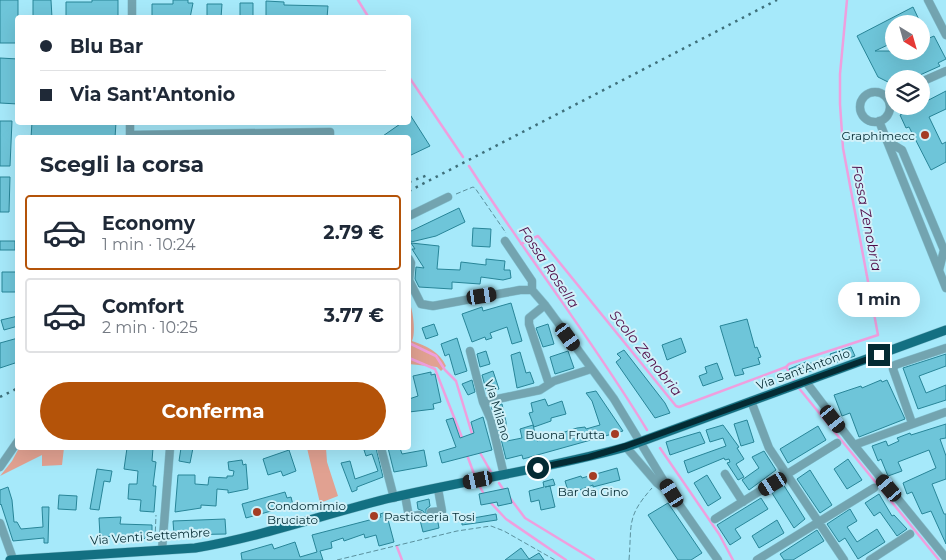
<!DOCTYPE html>
<html lang="it">
<meta charset="utf-8">
<style>
:root{--surface:#fff;--page:#f2f2f3;--text:#1f2937;--muted:#747a83;--line:#e0e1e3;--accent:#b45309}
body{margin:0;font-family:Montserrat,sans-serif;background:var(--page);color:var(--text);height:100vh;display:flex;flex-direction:column;font-size:19px;white-space:nowrap}
*{box-sizing:border-box;margin:0}
p{font-size:16px;color:var(--muted)}
.icon{flex:none;width:28px;height:28px;fill:none;stroke:currentColor;stroke-width:2;stroke-linecap:round;stroke-linejoin:round}
.map{position:relative;flex:1;overflow:hidden}
.details{position:absolute;left:15px;top:135px;width:396px;height:315px;display:flex;flex-direction:column;background:var(--surface);border-radius:5px;box-shadow:0 5px 20px #0002}
.details>*{flex:none}
.banner{position:absolute;left:15px;top:15px;width:396px;height:110px;border-radius:5px;box-shadow:0 5px 20px #0002;display:grid;align-content:center;height:110px;padding:0 25px;background:var(--surface)}
.needle{width:32px;rotate:143deg}
.fabs{position:absolute;left:885px;top:15px;display:grid;gap:10px}
.fabs a{display:grid;place-items:center;width:45px;height:45px;border-radius:50%;background:var(--surface);box-shadow:0 5px 20px #0002;font-size:25px}
.end{position:absolute;width:22px;height:22px;margin:-11px;border:6px solid #042b33;background:#fff;box-shadow:0 0 0 2px #fff}
.from{border-radius:50%}
.bubble{position:absolute;height:35px;border-radius:18px;background:var(--surface);box-shadow:0 5px 20px #0002;font-size:16px;font-weight:700;line-height:35px;text-align:center}
.car{position:absolute;width:15px;height:30px;margin:-15px -8px;border-radius:6px;box-shadow:0 0 4px 1px #0007;background:linear-gradient(#222 24%,#8ab4d8 0 40%,#222 0 76%,#8ab4d8 0 86%,#222 0)}
.banner b{display:flex;align-items:center;gap:18px;height:48px;font-size:19px}
.banner b+b{border-top:1px solid var(--line)}
.banner i{width:12px;height:12px;background:var(--text)}
ul{padding:0;list-style:none}
li{display:flex;align-items:center;gap:15px;height:75px;margin:0 10px 8px;padding:0 15px;border:2px solid var(--line);border-radius:5px}
li div{flex:1}
li b{display:block;font-size:19px}
li em{font-style:normal;font-weight:700}
li.on{border-color:var(--accent)}
li>.icon{width:45px;height:45px;stroke-width:1.5}
h2{padding:0 25px;font-size:22px;line-height:60px}
.button{display:flex;gap:10px;margin-top:auto;padding:10px 25px}
.button a{flex:1;height:58px;border-radius:30px;background:var(--accent);color:#fff;font-size:20px;font-weight:700;line-height:58px;text-align:center}
.map>svg:first-child{display:block}
</style>
<div class="map">
<svg width="946" height="560" viewBox="0 0 946 560">
<rect width="100%" height="100%" fill="#a6e9fa"/>
<path fill="#e1a191" d="M409 301C413 310 416 332 412 341 425 345 440 352 446 366L441 371 437 367 409 364Z
M19 448H64L62 465 42 466V455L0 476 12 461Z
M307 448H326L327 462 338 496 320 503Z"/>
<g fill="none" stroke-linecap="round" stroke-linejoin="round">
<path stroke="#ef9fde" stroke-width="2.5" d="M358 0 369 18
M409 77 463 157
M469 166C526 255 592 339 647 430
M521 244 538 236 676 406 679 407 786 367
M409 343 436 356 445 370 456 381 473 437
M409 358 435 369 463 440
M795 382 786 367 789 364 878 335 843 148 840 104V74L847 0
M798 387 939 560
M660 448 719 534 733 560
M479 451 491 472
M467 455 474 474
M499 483 505 492
M480 487 485 496
M510 498 525 518 594 560
M490 502 506 519 566 560
M397 547 402 560"/>
</g>
<path fill="#6ec5d9" stroke="#288598" d="M0 0H18V43H0Z
M33 0H51L52 18H33Z
M92 0H118V18H66V2H92Z
M173 0H188V3H193L190 18H152V4H173Z
M266 1 284 2V5L328 6 327 18H266Z
M240 3H253V18H240Z
M207 4H222L221 18H207Z
M913 7 921 24H894V42L875 51H921V37L927 39 934 36 946 59 938 63 940 66 911 79H894V85L878 77 857 36Z
M0 58 18 59V104L0 103Z
M946 91V109L929 117 942 144 946 142V162L931 170 909 127 906 128 900 115 916 106H921V104Z
M409 113 430 146 409 156V138H380L403 122H409Z
M0 121H12L10 166H0Z
M32 122H116L115 138H31Z
M0 177H10L9 212H0Z
M459 208 465 222 436 236 411 242 409 232Z
M473 228 491 229 490 247 472 246Z
M0 241H15V250H0Z
M411 243 439 246 437 269 460 270 461 262 486 265V259L505 261 504 270H510L511 278 503 280 481 277 480 284 452 282V289L419 287 415 279 416 267 424 268 412 249H415Z
M2 272H16V292H2Z
M511 303 522 341 512 344 507 327 490 333 492 338 486 340 485 337 472 342 462 314 482 307 483 311Z
M18 316V326L4 330 1 320Z
M747 319 755 348 757 347 761 357 758 358 760 364 742 369 744 374 735 376 720 326Z
M434 324 438 335 426 339 422 328Z
M548 324 554 344 543 347 536 328Z
M18 338V362L0 368V343Z
M457 338 467 371 455 375 449 354 445 356 441 344Z
M681 338 686 352 667 360 662 345Z
M851 347 855 356 793 377 789 369 806 362 808 364 831 356 830 354Z
M624 350 665 403 670 413 655 418 616 362 621 358 617 354Z
M486 351 490 364 480 367 477 354Z
M568 351 574 368 555 374 550 357Z
M520 352 526 373 530 372 534 383 517 388 511 355Z
M946 354V366L919 376 926 393 946 385V400L918 409 903 368Z
M717 363 723 379 703 386 699 376 707 373 705 367Z
M493 371 499 389 487 393 482 375Z
M431 372V375L435 374 441 402 433 404 434 409 409 412V399L418 396 413 376Z
M472 380 475 392 468 395 462 384Z
M881 380 882 382 887 380 905 419 859 437 850 413 842 416 834 395 861 386 862 388Z
M596 391 623 431 523 459 522 455 506 459 496 419 491 407 502 404 506 422 507 441 522 438 520 429 533 425 537 441 577 428 585 427 586 429 600 425 592 401 586 393Z
M545 399 548 406 562 401 566 414 551 418V421L534 427 529 413 533 412 531 403Z
M483 417 492 450 442 463 439 452 456 447 446 420 453 418 460 438 474 433 471 422Z
M747 420 754 442 741 446 734 424Z
M946 424V438L940 439 946 456V479L932 484 944 514H946V544L931 511 922 514 912 492 907 494 903 483 936 468 929 450 898 462 902 471 888 476 881 459 878 461 872 446 886 441 888 446 899 441 897 438 910 433 911 435Z
M723 425 739 447 737 448 744 459 736 464 744 477 738 480 727 463 730 462 729 459 725 460 724 458 688 473 684 461 726 446 723 438 710 442 706 430Z
M818 426 826 440 788 463 780 449Z
M700 432 705 443 670 455 666 442Z
M127 448H153L152 461 156 462 153 486H156L154 512 140 511 141 500 128 499 129 484H137L138 471 124 469Z
M181 448H193L190 463 179 461Z
M372 448H376L383 477 357 487V490L352 492 341 463 350 461 355 479 378 471 372 454 366 456 364 450Z
M388 448H400L402 454 424 450 427 466 394 472Z
M289 450 296 471 283 476 281 471 268 475 263 459Z
M764 451 776 470 749 490 742 480 759 468 752 457Z
M848 459 862 480 847 489 834 469Z
M242 460 243 465 246 464 248 489 228 493V490L217 489 216 506 201 505V508L175 512 178 475H195V484L208 485 209 477 227 478V476H233L234 471 229 470 228 462Z
M617 468 620 480 593 487V485L569 494 565 481 581 476 582 478Z
M97 469 112 471 110 482 104 481 99 510 90 509Z
M810 470 832 505 820 513 797 479Z
M707 475 721 498 708 506 694 483Z
M553 479 555 485 545 487 550 486 555 507 541 510 539 500 531 502 529 491 544 487 543 482Z
M783 484 805 519 794 528 772 493Z
M8 487 12 500 14 522H17L21 529 43 527 42 507H49L48 543H44V538L13 541 1 504 0 505V490Z
M508 488 512 503 498 506 497 502 481 505 479 494Z
M285 492 287 498 291 497 293 505 246 518 242 504Z
M879 494 892 516 894 515 907 529 897 536 880 512 874 516 865 503Z
M59 495 77 496 76 510 58 509Z
M761 498 768 509 735 529 741 538 730 545 717 525Z
M429 499 430 506 426 509V513L429 517H437L439 528 423 532 420 520 425 514 423 511 418 509 417 502Z
M668 503 702 553 691 560H678L648 515Z
M850 509 857 521 847 527 857 542 877 529 885 542 858 559 845 538 839 542 827 524Z
M386 512 394 542 379 546 376 535 365 538 364 534 344 541 343 538 331 542 332 548 320 551 323 560H242L241 553 272 544 274 549 295 542 300 557 317 552 312 535 381 517 380 514Z
M496 514 497 520 462 525V520Z
M121 517 120 524 152 525V539L100 536 99 518Z
M225 519 226 534 174 535 173 521Z
M777 520 784 533 759 548 752 536Z
M817 530 824 541 793 560H784L780 554Z
M521 548 529 559 539 553 544 560H505Z"/>
<g fill="none" stroke-linecap="round" stroke-linejoin="round">
<g stroke="#86c3d2" stroke-width="9">
<path id="minor" d="M928 0 946 35
M132 18V0
M921 82 946 71
M860 107a15 15 0 1 1 30 0a15 15 0 1 1-30 0Z
M879 121 946 288
M130 135 330 132V138
M130 138V122
M887 141 902 150 944 250 939 270
M409 216 448 197
M505 241 532 281V290
M409 259 411 263 409 280 421 304 433 306 520 290H532L545 305 614 399 671 493 718 560
M545 305 529 318V324L549 384
M470 351 483 402 491 420 504 475
M806 382 854 445 946 558
M751 401 769 448 844 560
M483 402 540 390 554 381 591 369
M912 423 893 369 895 365 946 348
M854 445 946 412
M626 447 657 483 669 492
M381 448 394 498
M0 467 18 441
M725 474 743 502
M405 495 409 517 419 515
M431 512 442 511 438 489
M715 519 837 443
M0 523 13 559
M162 550 170 448
M757 560 874 488
M870 560 910 534"/>
</g>
<g stroke="#86c3d2" stroke-width="10">
<path id="major" d="M10 560 195 548C260 537 322 515 386 499 466 480 547 469 626 447L946 330"/>
</g>
<path stroke="#5a909d" stroke-width="1" stroke-dasharray="5 2.5" stroke-linecap="butt" d="M456 194 473 187 475 188 506 233
M155 539 156 515
M337 560 457 531 491 526 504 531 555 560
M629 560C632 524 626 517 652 488"/>
<use href="#minor" stroke="#73a4b0" stroke-width="8"/>
<use href="#major" stroke="#137082" stroke-width="9"/>
<path stroke="#3f707b" stroke-width="2.5" stroke-dasharray="2.5 5" stroke-linecap="butt" d="M409 182 428 175
M409 191 777 0
M0 397 18 388"/>
</g>
<g fill="none" stroke-linecap="round" stroke-linejoin="round">
<path stroke="#042b33" stroke-width="6" d="M538 468 589 457 626 446 879 355"/>
</g>
<g fill="#a53c23" stroke="#d0f1f9" stroke-width="2">
<circle cx="925" cy="135" r="5"/>
<circle cx="615" cy="434" r="5"/>
<circle cx="593" cy="476" r="5"/>
<circle cx="257" cy="512" r="5"/>
<circle cx="374" cy="516" r="5"/>
</g>
<g text-anchor="middle" dominant-baseline="central" stroke-width="4" stroke-linejoin="round" paint-order="stroke">
<g font-size="12" fill="#042b33" stroke="#d0f1f9" text-anchor="end">
<text x="915" y="135">Graphimecc</text>
<text x="605" y="434">Buona Frutta</text>
<text x="593" y="491" text-anchor="middle">Bar da Gino</text>
<text x="267" y="505" text-anchor="start">Condomimio<tspan x="267" dy="14">Bruciato</tspan></text>
<text x="384" y="516" text-anchor="start">Pasticceria Tosi</text>
</g>
<g font-size="12" fill="#042b33" stroke="#d0f1f9">
<text transform="translate(803 369) rotate(-20)">Via Sant'Antonio</text>
<text transform="translate(498 410) rotate(73)">Via Milano</text>
<text transform="translate(150 536) rotate(-4)">Via Venti Settembre</text>
</g>
<g font-size="14" font-style="italic" fill="#500a47" stroke="#d0f1f9">
<text transform="translate(867 218) rotate(79)">Fossa Zenobria</text>
<text transform="translate(549 267) rotate(56)">Fossa Rosella</text>
<text transform="translate(646 353) rotate(51)">Scolo Zenobria</text>
</g>
</g>
</svg>
<div class="fabs">
<a><svg class="needle" viewBox="-14 -14 28 28"><path d="M0-13l5 13h-10z" fill="#e53935"/><path d="M0 13l5-13h-10z" fill="#747a83"/></svg></a>
<a><svg class="icon" aria-label="layers" viewBox="0 0 24 24"><path d="M12 4l9 5-9 5-9-5zM3 14l9 5 9-5"/></svg></a>
</div>
<i class="end from" style="left:538px;top:468px"></i>
<i class="end" style="left:879px;top:355px"></i>
<div class="bubble" style="left:838px;top:282px;width:82px">1 min</div>
<i class="car" style="left:482px;top:296px;rotate:81deg"></i>
<i class="car" style="left:568px;top:337px;rotate:144deg"></i>
<i class="car" style="left:833px;top:419px;rotate:142deg"></i>
<i class="car" style="left:478px;top:480px;rotate:258deg"></i>
<i class="car" style="left:773px;top:484px;rotate:239deg"></i>
<i class="car" style="left:889px;top:488px;rotate:320deg"></i>
<i class="car" style="left:672px;top:493px;rotate:328deg"></i>
<div class="banner">
<b><i class="from"></i>Blu Bar</b>
<b><i></i>Via Sant'Antonio</b>
</div>
<section class="details">
<h2>Scegli la corsa</h2>
<ul>
<li class="on"><svg class="icon" aria-label="car" viewBox="0 0 24 24"><path d="M5 17H2v-5l4-1 3-4h7l3 4 3 1v5h-3M9 17h6M6 11h13"/><circle cx="7" cy="17" r="2"/><circle cx="17" cy="17" r="2"/></svg><div><b>Economy</b><p>1 min · 10:24</p></div><em>2.79 €</em></li>
<li><svg class="icon" aria-label="car" viewBox="0 0 24 24"><path d="M5 17H2v-5l4-1 3-4h7l3 4 3 1v5h-3M9 17h6M6 11h13"/><circle cx="7" cy="17" r="2"/><circle cx="17" cy="17" r="2"/></svg><div><b>Comfort</b><p>2 min · 10:25</p></div><em>3.77 €</em></li>
</ul>
<div class="button"><a>Conferma</a></div>
</section>
</div>
